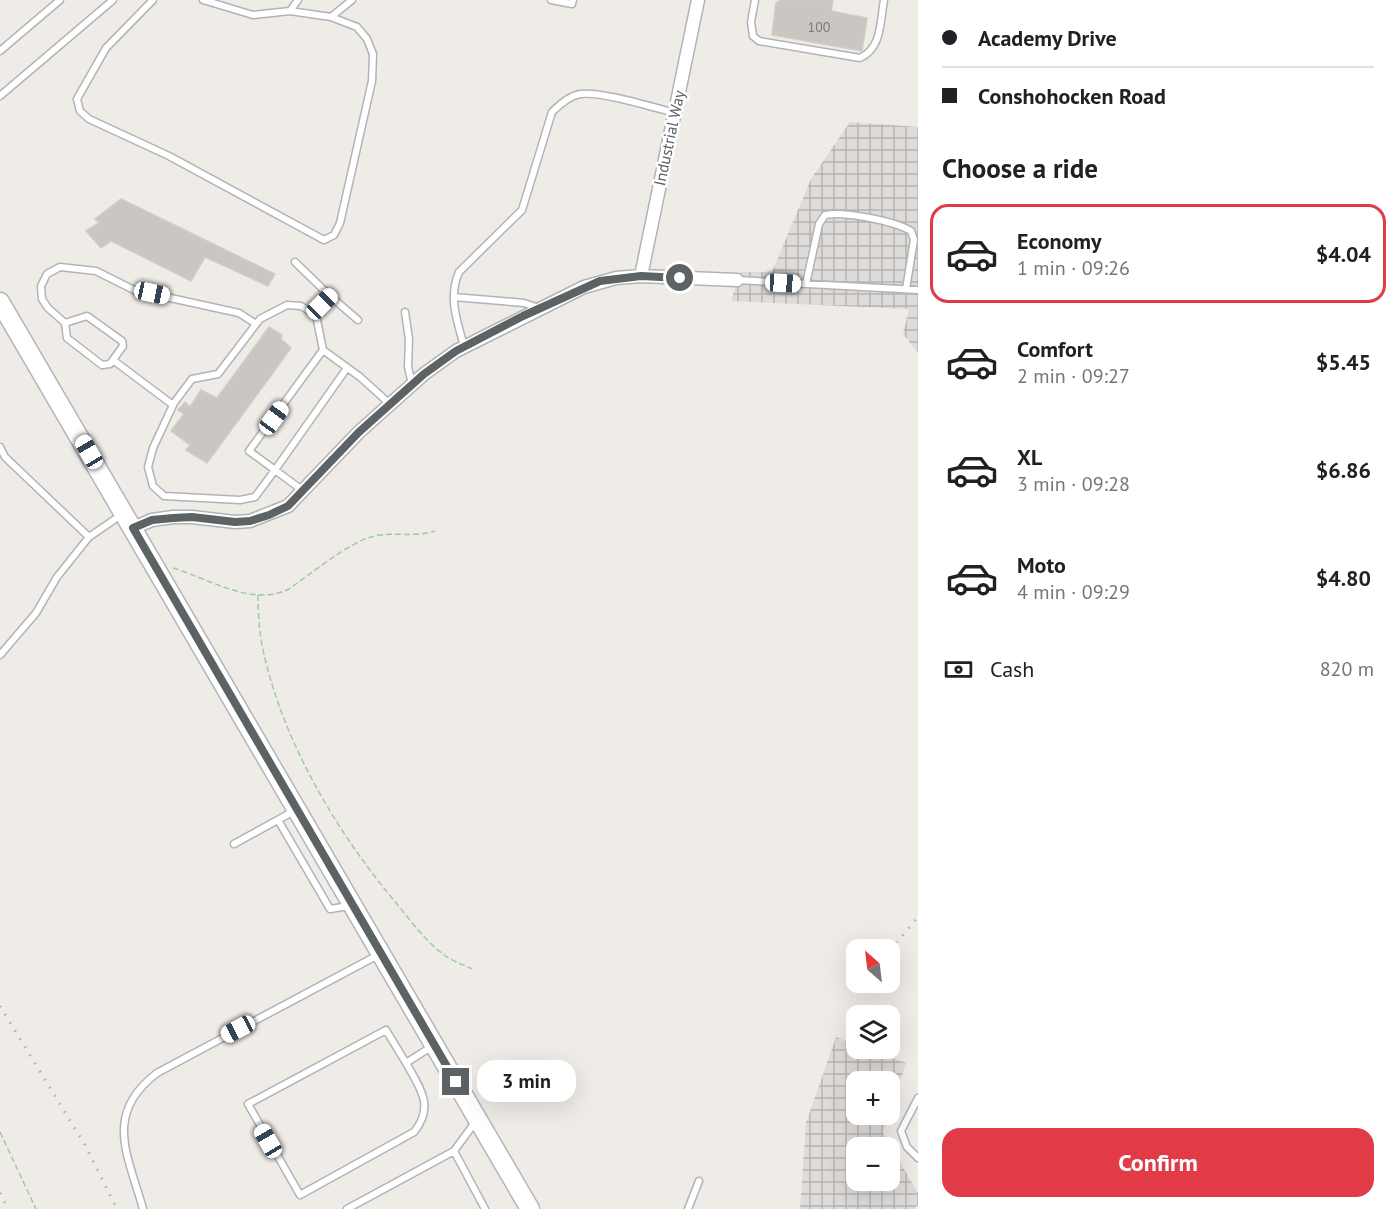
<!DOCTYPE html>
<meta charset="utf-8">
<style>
:root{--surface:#fff;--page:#f6f6f6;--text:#202124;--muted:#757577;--line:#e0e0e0;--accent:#e03b47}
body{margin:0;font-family:"PT Sans",sans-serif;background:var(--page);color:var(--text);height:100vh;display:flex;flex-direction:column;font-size:22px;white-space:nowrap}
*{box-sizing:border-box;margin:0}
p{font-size:20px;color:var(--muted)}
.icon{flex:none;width:33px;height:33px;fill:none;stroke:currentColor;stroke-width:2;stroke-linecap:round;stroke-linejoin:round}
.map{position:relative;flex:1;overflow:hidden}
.side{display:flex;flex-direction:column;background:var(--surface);width:480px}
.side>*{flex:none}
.guide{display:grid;align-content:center;height:132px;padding:0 24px;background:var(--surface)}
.needle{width:39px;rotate:332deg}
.controls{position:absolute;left:846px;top:939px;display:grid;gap:12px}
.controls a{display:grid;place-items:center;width:54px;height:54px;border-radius:12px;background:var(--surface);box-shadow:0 6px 24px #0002;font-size:30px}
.end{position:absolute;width:27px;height:27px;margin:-14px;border:8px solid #5d6265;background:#fff;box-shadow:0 0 0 3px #fff}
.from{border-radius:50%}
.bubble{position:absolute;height:42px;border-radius:18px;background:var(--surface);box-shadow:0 6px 24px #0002;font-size:20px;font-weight:700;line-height:42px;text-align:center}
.car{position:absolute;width:18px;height:36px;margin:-18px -9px;border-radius:8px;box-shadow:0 0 4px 2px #0007;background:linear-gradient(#fff 24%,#345 0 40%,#fff 0 76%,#345 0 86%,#fff 0)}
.guide b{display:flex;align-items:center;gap:21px;height:57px;font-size:22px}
.guide b+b{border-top:2px solid var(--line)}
.guide i{width:15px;height:15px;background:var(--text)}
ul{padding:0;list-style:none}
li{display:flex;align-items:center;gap:18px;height:99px;margin:0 12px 9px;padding:0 12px;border:3px solid transparent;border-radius:18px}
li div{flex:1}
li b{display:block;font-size:22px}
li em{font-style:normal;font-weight:700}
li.selected{border-color:var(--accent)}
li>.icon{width:54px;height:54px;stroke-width:1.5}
h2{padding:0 24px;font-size:27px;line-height:72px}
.pay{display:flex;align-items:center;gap:15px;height:66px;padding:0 24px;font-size:22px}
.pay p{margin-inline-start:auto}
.cta{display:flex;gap:12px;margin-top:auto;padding:12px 24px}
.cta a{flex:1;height:69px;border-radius:18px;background:var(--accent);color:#fff;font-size:24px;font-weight:700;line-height:69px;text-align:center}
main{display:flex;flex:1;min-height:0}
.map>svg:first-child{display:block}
</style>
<main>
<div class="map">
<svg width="918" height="1209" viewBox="0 0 918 1209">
<defs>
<pattern id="industrial-grid" width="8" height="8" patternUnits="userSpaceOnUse" patternTransform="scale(1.5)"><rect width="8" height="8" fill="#dedbd8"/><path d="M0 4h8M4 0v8" fill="none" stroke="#b7b5b3"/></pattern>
</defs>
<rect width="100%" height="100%" fill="#efebe6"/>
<path fill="url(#industrial-grid)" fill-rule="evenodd" d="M850 122 918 127V353L903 334 909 309 731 301 740 272H772L811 179Z
M836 1037 856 1045V1048L866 1049 906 1063 890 1112V1082H856V1114L889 1115 883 1133 918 1193V1205L914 1209H800L806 1123ZM856 1148H890V1180H856Z"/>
<path fill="#cac6c2" stroke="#d3ccc4" stroke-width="1.5" d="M781 0H833L831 11 867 18 862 51 772 35 776 3Z
M121 199 275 274 268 286 205 257 191 281 111 241 101 248 86 231 99 223 95 219Z
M269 327 282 335 281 339 291 348 207 463 186 450 190 445 171 431 184 414 178 410 185 402 190 407 201 390 217 398Z"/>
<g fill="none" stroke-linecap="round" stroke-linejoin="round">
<g stroke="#b1b4b7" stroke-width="9">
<path id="service" d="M153 0 106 48 77 99 80 111 89 119 169 156 324 240 334 235 340 223 372 81 373 54 367 39 357 27 331 17
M203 0 253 15 290 11 331 17 352 0
M551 0 572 4 573 0
M755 0 751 22 753 36 759 41 860 58C882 48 880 22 884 0
M290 11 298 0
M0 51 60 0
M0 96 113 0
M295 262 330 296 313 313
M737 280 918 290
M806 284 819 224 825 215C844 211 894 221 911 231L914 240 906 289
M330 296 358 320
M454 297 524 303 539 308
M405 312 409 339 408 367 412 384
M65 323 87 316 122 341 123 346 110 364 102 365 67 338 65 323 48 308 42 299 41 286 47 274 60 267 96 271 134 290 239 313 256 324
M464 346C457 321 448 297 459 272L522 210 552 112C560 104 569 96 580 94 601 91 652 107 675 113
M323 350 249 451 275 470 347 368
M113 360 173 405
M0 447 5 457 89 537 121 515
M302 490 275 470 255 497 240 500 164 496 153 486 148 467 153 448 174 403 192 379 218 374 260 319 287 305 301 306 316 315 323 350 360 377 390 404
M0 655 36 613 57 577 89 537
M278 820 330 909 349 906
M234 844 294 811
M406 1063C420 1088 435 1106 414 1132L300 1195 248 1104 386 1030 406 1063 431 1047
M918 1098 901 1131 907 1147 918 1158
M454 1151 485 1209
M143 1209C128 1155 103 1114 157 1073L378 955
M347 1209 454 1151 476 1121
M688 1209 699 1181"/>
</g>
<g stroke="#b1b4b7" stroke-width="15">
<path id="minor" d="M641 276 698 0
M133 528 152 520 173 517H192L235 522 250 521 288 506 359 432 424 374 456 351 584 287 616 278 641 276 737 280"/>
</g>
<g stroke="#b2b6ba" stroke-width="21">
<path id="secondary" d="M0 302 530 1209"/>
</g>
<path stroke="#a0caa6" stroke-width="1.5" stroke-dasharray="6 3" stroke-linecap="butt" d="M173 568C210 579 251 607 289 589 309 575 350 542 371 537 392 531 414 538 435 531
M258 595C258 612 259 628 262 645 280 735 333 827 392 898 409 918 425 942 447 957 455 962 464 965 472 969
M0 1132 36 1209"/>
<use href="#service" stroke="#fff" stroke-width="6"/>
<use href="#minor" stroke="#fff" stroke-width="12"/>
<use href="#secondary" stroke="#fff" stroke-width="18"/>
<path stroke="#b2b3b3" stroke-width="3" stroke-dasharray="1.5 8" stroke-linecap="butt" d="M890 950 918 917
M0 1006 85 1145 117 1209
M0 1193 8 1209"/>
</g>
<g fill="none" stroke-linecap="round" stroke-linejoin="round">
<path stroke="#5d6265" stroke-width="8" d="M456 1082 133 528 152 520 173 518 192 517 235 522 250 521 269 515 288 506 359 432 424 374 456 351 523 316 600 281 641 276 680 278"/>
</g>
<g text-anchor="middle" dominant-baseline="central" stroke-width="5" stroke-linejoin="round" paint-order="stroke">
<g font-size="14" fill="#787b7c">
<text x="819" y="27">100</text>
</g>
<g font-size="16" fill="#5d6265" stroke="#fff">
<text transform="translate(669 138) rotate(-78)">Industrial Way</text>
</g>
</g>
</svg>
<div class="controls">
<a><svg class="needle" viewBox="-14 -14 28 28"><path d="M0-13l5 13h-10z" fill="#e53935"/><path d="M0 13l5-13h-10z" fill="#757577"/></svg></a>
<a><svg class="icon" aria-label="layers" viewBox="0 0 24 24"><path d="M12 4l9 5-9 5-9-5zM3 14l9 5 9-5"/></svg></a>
<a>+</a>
<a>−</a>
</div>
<i class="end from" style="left:680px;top:278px"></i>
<i class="end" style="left:456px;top:1082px"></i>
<div class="bubble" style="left:477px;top:1060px;width:99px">3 min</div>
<i class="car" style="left:783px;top:283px;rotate:93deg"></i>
<i class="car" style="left:152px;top:293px;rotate:102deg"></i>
<i class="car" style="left:322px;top:304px;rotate:45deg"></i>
<i class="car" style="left:274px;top:418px;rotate:36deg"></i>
<i class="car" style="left:89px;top:452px;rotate:330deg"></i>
<i class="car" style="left:238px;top:1029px;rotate:242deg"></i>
<i class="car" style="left:268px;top:1141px;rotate:330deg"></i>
</div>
<section class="side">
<div class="guide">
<b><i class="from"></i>Academy Drive</b>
<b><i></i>Conshohocken Road</b>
</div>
<h2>Choose a ride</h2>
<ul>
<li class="selected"><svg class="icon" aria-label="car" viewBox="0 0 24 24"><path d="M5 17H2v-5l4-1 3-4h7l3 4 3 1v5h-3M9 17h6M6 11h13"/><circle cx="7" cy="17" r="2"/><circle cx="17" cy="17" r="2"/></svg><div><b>Economy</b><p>1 min · 09:26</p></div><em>$4.04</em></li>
<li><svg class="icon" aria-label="car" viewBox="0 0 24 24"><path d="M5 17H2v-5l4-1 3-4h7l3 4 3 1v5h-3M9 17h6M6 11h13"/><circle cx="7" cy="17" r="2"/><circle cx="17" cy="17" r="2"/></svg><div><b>Comfort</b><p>2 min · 09:27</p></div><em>$5.45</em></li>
<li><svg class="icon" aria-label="car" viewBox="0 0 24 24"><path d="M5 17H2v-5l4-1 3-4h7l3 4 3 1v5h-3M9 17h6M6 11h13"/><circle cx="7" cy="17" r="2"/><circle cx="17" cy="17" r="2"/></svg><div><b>XL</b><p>3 min · 09:28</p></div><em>$6.86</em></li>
<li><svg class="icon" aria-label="car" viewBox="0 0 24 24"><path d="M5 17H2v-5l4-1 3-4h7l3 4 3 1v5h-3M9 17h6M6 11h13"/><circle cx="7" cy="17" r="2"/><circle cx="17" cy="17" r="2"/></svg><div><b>Moto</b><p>4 min · 09:29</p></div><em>$4.80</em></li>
</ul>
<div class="pay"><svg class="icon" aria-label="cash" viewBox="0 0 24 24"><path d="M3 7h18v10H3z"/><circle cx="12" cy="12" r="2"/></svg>Cash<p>820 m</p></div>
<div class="cta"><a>Confirm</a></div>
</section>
</main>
